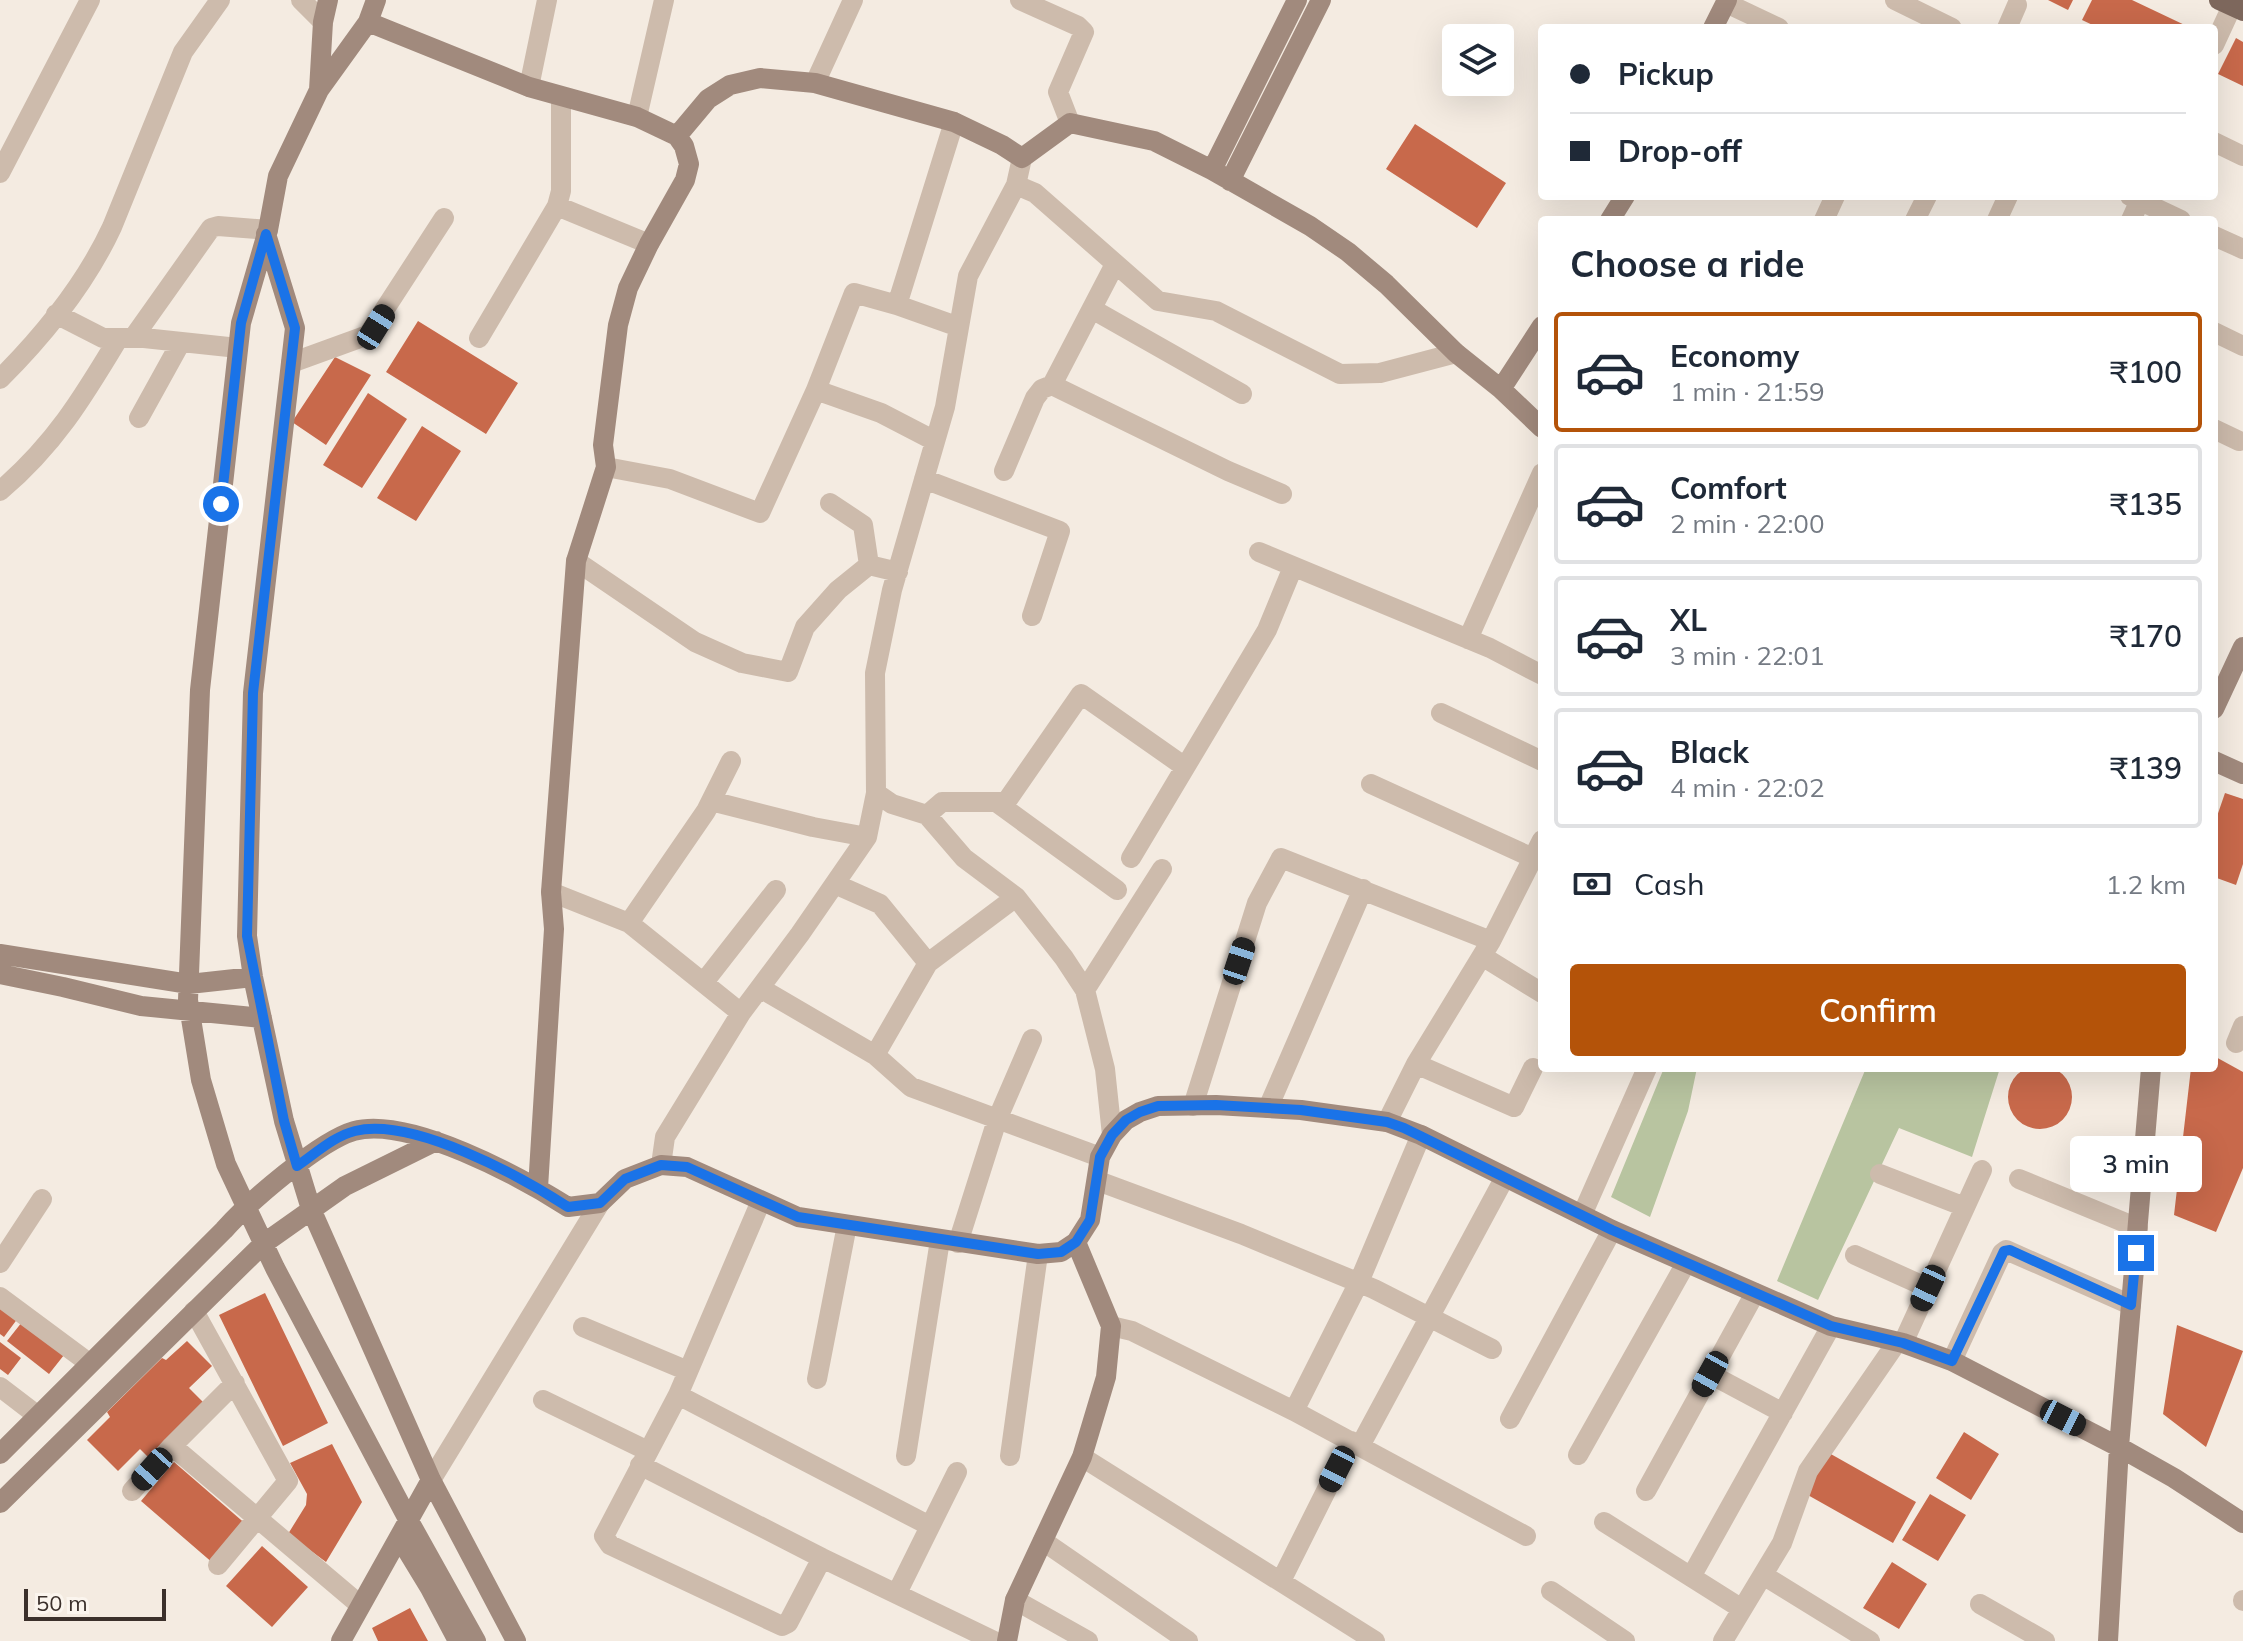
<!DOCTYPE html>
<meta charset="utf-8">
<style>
:root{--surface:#fff;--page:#f2f2f3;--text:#1f2937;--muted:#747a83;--line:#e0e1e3;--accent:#b45309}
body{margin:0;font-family:Mulish,sans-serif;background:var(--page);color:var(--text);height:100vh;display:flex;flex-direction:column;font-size:30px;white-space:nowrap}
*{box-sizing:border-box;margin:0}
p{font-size:26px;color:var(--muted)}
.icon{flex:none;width:44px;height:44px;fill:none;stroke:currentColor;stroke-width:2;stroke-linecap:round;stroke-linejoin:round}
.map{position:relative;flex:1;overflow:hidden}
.drawer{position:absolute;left:1538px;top:216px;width:680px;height:856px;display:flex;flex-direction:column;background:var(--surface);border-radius:8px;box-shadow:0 8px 32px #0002}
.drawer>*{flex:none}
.banner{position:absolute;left:1538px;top:24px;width:680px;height:176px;border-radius:8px;box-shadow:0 8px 32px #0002;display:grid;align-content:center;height:176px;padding:0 32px;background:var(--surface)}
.controls{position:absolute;left:1442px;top:24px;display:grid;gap:16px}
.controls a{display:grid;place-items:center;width:72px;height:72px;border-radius:8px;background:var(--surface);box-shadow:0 8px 32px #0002;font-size:40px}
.scale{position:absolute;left:24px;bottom:20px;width:142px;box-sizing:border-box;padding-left:8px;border:4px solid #3b302b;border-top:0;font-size:22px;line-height:28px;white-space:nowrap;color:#3b302b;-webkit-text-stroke:6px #fbf5ee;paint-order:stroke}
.end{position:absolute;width:36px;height:36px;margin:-18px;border:10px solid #1a73e8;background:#fff;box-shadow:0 0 0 4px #fff}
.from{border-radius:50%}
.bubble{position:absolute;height:56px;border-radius:8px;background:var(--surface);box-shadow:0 8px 32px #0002;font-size:26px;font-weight:600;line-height:56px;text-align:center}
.car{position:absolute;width:24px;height:48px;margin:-24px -12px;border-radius:10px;box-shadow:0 0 6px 2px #0007;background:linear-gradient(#222 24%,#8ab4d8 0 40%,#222 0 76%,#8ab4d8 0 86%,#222 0)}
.banner b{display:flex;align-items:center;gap:28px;height:76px;font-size:30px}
.banner b+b{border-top:2px solid var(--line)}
.banner i{width:20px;height:20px;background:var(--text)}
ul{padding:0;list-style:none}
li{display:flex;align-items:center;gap:24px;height:120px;margin:0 16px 12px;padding:0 16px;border:4px solid var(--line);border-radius:8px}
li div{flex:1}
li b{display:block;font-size:30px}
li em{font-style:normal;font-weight:600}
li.current{border-color:var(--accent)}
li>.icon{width:72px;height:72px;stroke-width:1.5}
h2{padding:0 32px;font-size:36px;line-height:96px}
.pay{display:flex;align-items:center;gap:20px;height:88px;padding:0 32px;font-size:30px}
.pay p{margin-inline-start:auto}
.primary-button{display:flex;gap:16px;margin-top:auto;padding:16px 32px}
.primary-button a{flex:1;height:92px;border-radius:8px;background:var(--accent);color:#fff;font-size:32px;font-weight:600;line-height:92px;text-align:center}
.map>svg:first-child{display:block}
</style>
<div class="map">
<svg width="2243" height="1641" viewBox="0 0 2243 1641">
<rect width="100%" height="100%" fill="#f4ebe1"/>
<path fill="#b8c4a0" d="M1664 1068H1697L1688 1111 1650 1217 1611 1197Z
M1866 1068H2000L1972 1157 1899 1128 1818 1300 1777 1281Z"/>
<path fill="#c8694b" d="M2048 0H2073L2068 10Z
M2092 0H2132L2191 28H2099L2082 20Z
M2236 38 2243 42V86L2218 74Z
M1415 124 1506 183 1477 228 1386 169Z
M418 321 518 383 486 434 386 372Z
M335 357 371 375 326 445 292 422Z
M368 393 407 419 362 488 323 465Z
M422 426 461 451 416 521 377 498Z
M2225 793 2243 799V864L2236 885 2214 877V825Z
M2214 1056 2243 1072V1168L2216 1232 2174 1215 2191 1068H2214Z
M2008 1097a32 32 0 1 1 64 0a32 32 0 1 1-64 0Z
M265 1293 328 1423 283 1446 219 1315Z
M0 1305 18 1318 4 1337 0 1334Z
M22 1322 64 1355 49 1374 7 1341Z
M2177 1325 2243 1351 2206 1447 2163 1414Z
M187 1341 212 1366 189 1388 203 1402 148 1457 140 1449 118 1471 87 1440 110 1417 107 1412 162 1358 166 1360Z
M0 1342 21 1358 8 1375 0 1369Z
M1964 1432 1999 1454 1971 1500 1936 1478Z
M332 1444 362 1502 326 1562 288 1534 306 1505 307 1494 290 1463Z
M1829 1453 1916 1502 1893 1543 1806 1494Z
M174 1462 248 1526 214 1564 141 1501Z
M1930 1494 1966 1515 1938 1561 1902 1540Z
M262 1546 308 1587 272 1627 226 1586Z
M1892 1562 1927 1584 1899 1629 1863 1608Z
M410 1608 428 1641H378L372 1628Z"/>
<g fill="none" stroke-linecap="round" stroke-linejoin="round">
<path stroke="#cdbbac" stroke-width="20" d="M301 0 323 22
M1020 0 1078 26 1084 32 1058 92 1070 123
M1895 0 1952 28
M1726 3 1779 28
M2007 28 2017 5
M2214 45 2232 6
M815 83 853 0
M529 87 547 0
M637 117 664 0
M2214 142 2243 156
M1022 158 1016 185 968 276 945 407 892 590 875 673 876 793 892 804 927 815 964 858 1016 897 1064 958 1085 990 1105 1069 1112 1135
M0 173 90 0
M1016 185 1035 193 1158 301 1216 311 1340 374 1380 373 1456 353
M2130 196 2181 220
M557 206 649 244
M1824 220 1835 196
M1915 220 1927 196
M1997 220 2008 196
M2131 220 2142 196
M2214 236 2243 249
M897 305 954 122
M1092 309 1242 394
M56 314 103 338H144L238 348
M2214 332 2243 346
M133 338 211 228 218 226 268 230
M479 338 557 206 561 191V97
M291 363 368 335 444 218
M0 379C44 335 86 283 112 227L183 52 220 0
M1052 385 1228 471 1282 494
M816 390 881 413 935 441
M139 418 181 342
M2214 429 2239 441
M606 467 670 479 760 513 816 390 854 293 897 305 959 327
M1004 471 1035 398 1042 389 1052 385 1115 264
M924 479 1060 531 1032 616
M0 491C54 445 82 399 118 339
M830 503 863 525 869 565
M1259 552 1490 648 1542 675
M576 561 695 642 742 663 788 672 805 627 838 590 869 565 898 572
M1468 639 1542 473
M1441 713 1542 761
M1371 784 1533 858
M711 801 813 827 867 837
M996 802 1117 890
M927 815 942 802H1006L1081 694 1185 767
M1131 858 1267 630 1293 567
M835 884 880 904 928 963
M551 892 629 923 741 1013
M629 923 706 811 731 761
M1482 956 1542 993
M704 982 776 890
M760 988 875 1055 911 1087 1100 1157
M1085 990 1162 869
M2236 1043 2243 1026
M875 1055 928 963 1016 897
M1416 1064 1514 1107 1533 1068
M1193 1106 1257 903 1281 858 1491 941
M1268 1108 1363 889
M1387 1122 1416 1064 1491 941 1542 840
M661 1165 665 1137 741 1013 800 934 867 837 876 793
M1880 1174 1965 1207
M2019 1179 2138 1228
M1098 1181 1241 1234 1374 1289 1492 1349
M761 1201 678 1395 604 1536 610 1545 782 1626 788 1623 822 1558
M1582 1215 1647 1068
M958 1243 997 1120 1032 1039
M1855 1255 1928 1288
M0 1263 42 1199
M0 1297 89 1363
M194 1311 288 1481 218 1565
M1111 1326 1132 1331 1294 1411 1526 1536
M583 1327 688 1371
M1903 1343 1982 1170
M1952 1361 2002 1253 2006 1250 2131 1305
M1710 1374 1783 1413
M817 1379 847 1225
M0 1387 38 1416
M678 1395 930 1526
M543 1400 648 1451
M1294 1411 1359 1282 1421 1135
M1510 1419 1612 1230
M172 1446 360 1605
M1360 1446 1505 1177
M1578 1455 1686 1263
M906 1456 940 1240
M1010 1456 1038 1254
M1082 1457 1375 1641
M640 1465 822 1558 994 1641
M431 1480 600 1203
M132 1491 172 1446 235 1383
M1646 1491 1755 1293
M1604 1522 1742 1609
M1043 1541 1188 1641
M1763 1575 1870 1641
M1691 1577 1831 1326
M1281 1581 1351 1441
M1551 1591 1625 1641
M897 1593 957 1472
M1015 1600 1088 1641
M2243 1600V1601
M1980 1604 2045 1641
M1723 1641 1782 1543 1808 1471 1897 1342"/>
<path stroke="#a18a7d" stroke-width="20" d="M376 0 368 22 319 90 278 176 268 230 241 323 200 690 188 1000 201 1080 226 1164 275 1268 409 1521 476 1641
M368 22 529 87 637 117 677 136 684 146 689 164 685 180 649 244 628 288 618 325 603 445 606 467 576 561 551 892 554 929 538 1188
M1713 28 1727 0
M319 90 323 22 328 0
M677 136 708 99 730 85 760 78 815 83 954 122 1002 145 1022 158 1070 123 1154 141 1212 170 1310 226 1348 252 1386 284 1456 353 1501 389 1542 428
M1212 170 1297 0
M1230 181 1321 0
M1610 220 1625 196
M266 234 295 328 253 693 247 936 253 977 284 1121 311 1209 431 1480 516 1641
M1501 389 1542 326
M2214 709 2243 647
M2214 761 2243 774
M0 954 189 984 253 977
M0 974 63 987 141 1006 262 1018
M0 1454 224 1230C248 1203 319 1141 354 1131 409 1116 521 1177 568 1207L600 1203 625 1179 661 1165 687 1167 798 1217 1038 1254 1061 1252 1076 1242 1090 1220 1100 1157 1112 1135 1126 1120 1140 1112 1158 1106 1216 1105 1301 1110 1387 1122 1421 1135 1612 1230 1831 1326 1903 1343 1952 1361 2119 1447 2174 1478 2243 1523
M0 1503 263 1244 345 1186 436 1141
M399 1537 430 1588 458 1641
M341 1641 431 1480
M1007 1641 1015 1600 1082 1457 1106 1377 1111 1326 1076 1242
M2108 1641 2119 1447 2151 1068"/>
<path stroke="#7d675c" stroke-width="20" d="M2219 0 2243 11"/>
</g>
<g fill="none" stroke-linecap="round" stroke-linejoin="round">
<path stroke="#1a73e8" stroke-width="10" d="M221 504 241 323 266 234 295 328 253 693 247 936 284 1121 297 1166C315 1154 334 1136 355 1131 413 1117 520 1176 568 1207L600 1203 625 1179 661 1165 687 1167 798 1217 1038 1254 1061 1252 1076 1242 1090 1220 1100 1157 1112 1135 1126 1120 1140 1112 1158 1106 1216 1105 1301 1110 1387 1122 1404 1128 1612 1230 1831 1326 1903 1343 1952 1361 2004 1251 2010 1250 2131 1305 2136 1253"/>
</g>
</svg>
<div class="controls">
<a><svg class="icon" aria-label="layers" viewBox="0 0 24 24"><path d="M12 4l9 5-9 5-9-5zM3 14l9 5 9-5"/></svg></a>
</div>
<div class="scale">50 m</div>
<i class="end from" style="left:221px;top:504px"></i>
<i class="end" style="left:2136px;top:1253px"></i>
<div class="bubble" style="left:2070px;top:1136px;width:132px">3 min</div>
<i class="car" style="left:376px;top:327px;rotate:32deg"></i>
<i class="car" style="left:1239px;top:961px;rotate:18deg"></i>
<i class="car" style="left:1928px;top:1288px;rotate:205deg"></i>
<i class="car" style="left:1710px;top:1374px;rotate:209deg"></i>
<i class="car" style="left:2063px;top:1418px;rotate:117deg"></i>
<i class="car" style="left:152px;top:1469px;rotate:222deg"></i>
<i class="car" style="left:1337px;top:1469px;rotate:207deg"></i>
<div class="banner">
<b><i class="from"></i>Pickup</b>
<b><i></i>Drop-off</b>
</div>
<section class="drawer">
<h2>Choose a ride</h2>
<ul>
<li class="current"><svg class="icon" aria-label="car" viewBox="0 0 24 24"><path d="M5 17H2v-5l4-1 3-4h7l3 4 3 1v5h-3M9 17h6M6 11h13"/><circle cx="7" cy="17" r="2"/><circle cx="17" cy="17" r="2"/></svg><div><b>Economy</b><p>1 min · 21:59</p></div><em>₹100</em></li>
<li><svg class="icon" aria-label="car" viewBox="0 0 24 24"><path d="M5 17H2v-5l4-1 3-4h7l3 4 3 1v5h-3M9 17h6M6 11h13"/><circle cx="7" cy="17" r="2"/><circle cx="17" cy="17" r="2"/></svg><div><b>Comfort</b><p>2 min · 22:00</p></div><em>₹135</em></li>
<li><svg class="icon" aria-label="car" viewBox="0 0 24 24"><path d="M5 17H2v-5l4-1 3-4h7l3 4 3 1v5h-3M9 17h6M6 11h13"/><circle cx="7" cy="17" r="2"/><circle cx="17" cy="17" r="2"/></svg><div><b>XL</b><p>3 min · 22:01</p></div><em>₹170</em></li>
<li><svg class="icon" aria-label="car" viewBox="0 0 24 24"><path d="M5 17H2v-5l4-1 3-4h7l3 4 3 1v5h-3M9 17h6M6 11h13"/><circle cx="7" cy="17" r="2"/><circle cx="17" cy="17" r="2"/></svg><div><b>Black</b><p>4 min · 22:02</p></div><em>₹139</em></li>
</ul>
<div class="pay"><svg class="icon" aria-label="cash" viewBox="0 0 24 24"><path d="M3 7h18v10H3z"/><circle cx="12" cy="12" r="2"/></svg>Cash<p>1.2 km</p></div>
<div class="primary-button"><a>Confirm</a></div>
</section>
</div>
